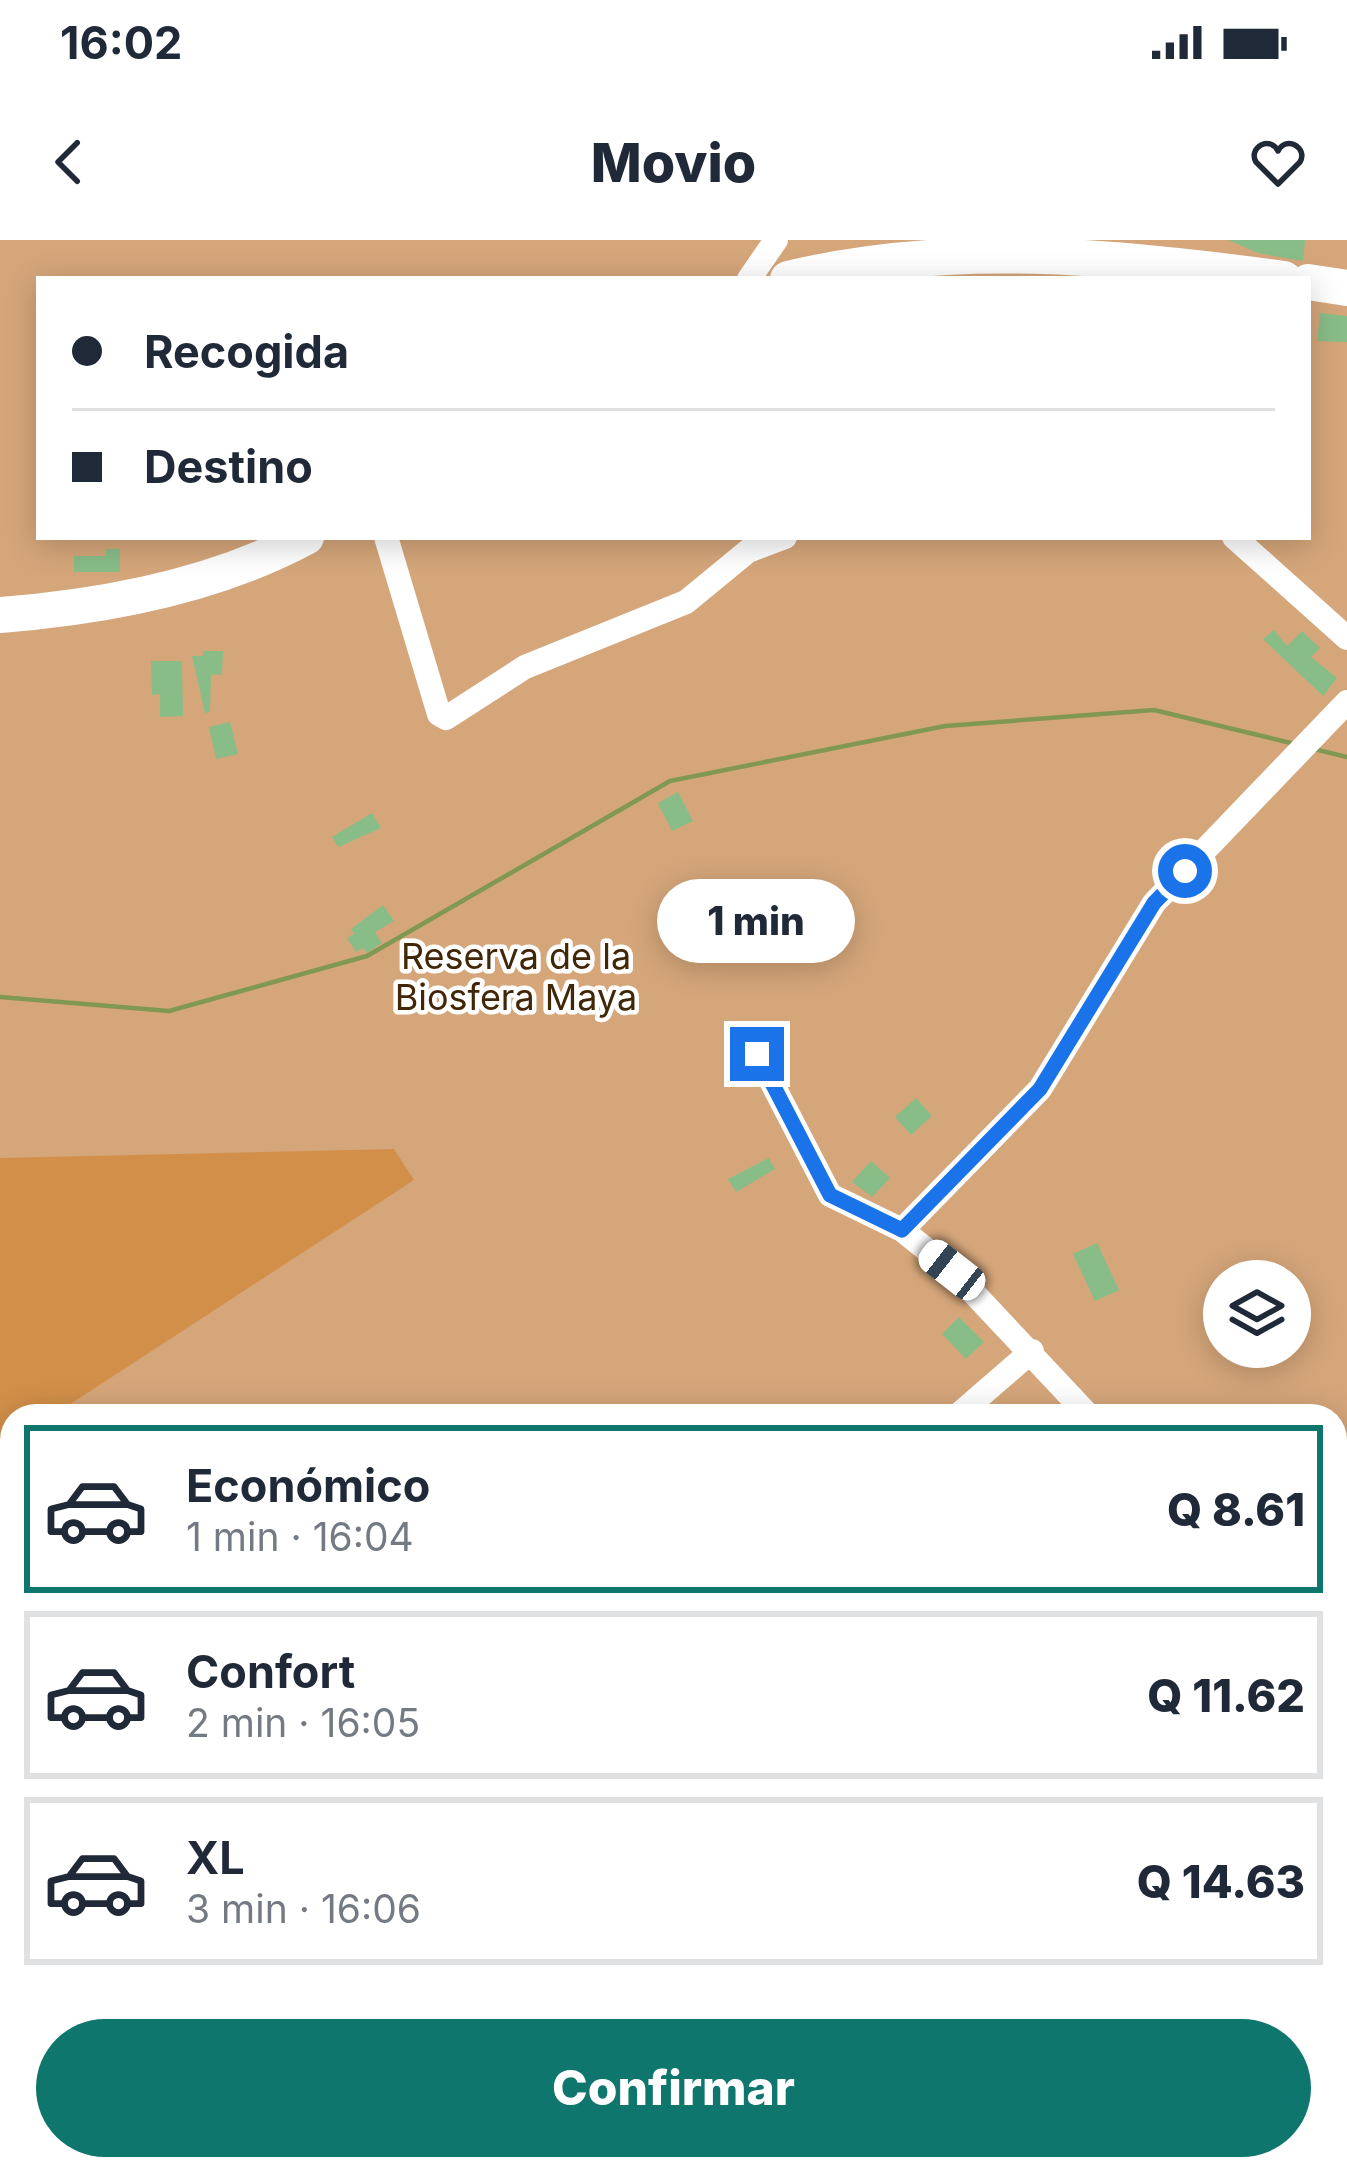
<!DOCTYPE html>
<html lang="es">
<meta charset="utf-8">
<style>
:root{--surface:#fff;--page:#f2f2f3;--text:#1f2937;--muted:#747a83;--line:#e0e1e3;--accent:#0f766e}
body{margin:0;font-family:Inter,sans-serif;background:var(--page);color:var(--text);height:100vh;display:flex;flex-direction:column;font-size:45px;white-space:nowrap}
*{box-sizing:border-box;margin:0}
p{font-size:39px;color:var(--muted)}
.icon{flex:none;width:66px;height:66px;fill:none;stroke:currentColor;stroke-width:2;stroke-linecap:round;stroke-linejoin:round}
.map{position:relative;flex:1;overflow:hidden}
.side{position:absolute;left:0px;top:1164px;width:1347px;height:777px;display:flex;flex-direction:column;background:var(--surface);border-radius:36px 36px 0 0;box-shadow:0 6px 30px #0003}
.side>*{flex:none}
.hud{position:absolute;left:36px;top:36px;width:1275px;height:264px;border-radius:0px;box-shadow:0 6px 30px #0003;display:grid;align-content:center;height:264px;padding:0 36px;background:var(--surface)}
.fabs{position:absolute;left:1203px;top:1020px;display:grid;gap:24px}
.fabs a{display:grid;place-items:center;width:108px;height:108px;border-radius:50%;background:var(--surface);box-shadow:0 6px 30px #0003;font-size:60px}
.end{position:absolute;width:54px;height:54px;margin:-27px;border:15px solid #1a73e8;background:#fff;box-shadow:0 0 0 6px #fff}
.from{border-radius:50%}
.bubble{position:absolute;height:84px;border-radius:42px;background:var(--surface);box-shadow:0 6px 30px #0003;font-size:39px;font-weight:800;line-height:84px;text-align:center}
.car{position:absolute;width:36px;height:72px;margin:-36px -18px;border-radius:15px;box-shadow:0 0 9px 3px #0007;background:linear-gradient(#fff 24%,#345 0 40%,#fff 0 76%,#345 0 86%,#fff 0)}
.hud b{display:flex;align-items:center;gap:42px;height:114px;font-size:45px}
.hud b+b{border-top:3px solid var(--line)}
.hud i{width:30px;height:30px;background:var(--text)}
ul{padding:21px 0 0;list-style:none}
li{display:flex;align-items:center;gap:36px;height:168px;margin:0 24px 18px;padding:0 12px;border:6px solid var(--line);border-radius:0px}
li div{flex:1}
li b{display:block;font-size:45px}
li em{font-style:normal;font-weight:800}
li.on{border-color:var(--accent)}
li>.icon{width:108px;height:108px;stroke-width:1.5}
.primary-button{display:flex;gap:24px;margin-top:auto;padding:24px 36px}
.primary-button a{flex:1;height:138px;border-radius:72px;background:var(--accent);color:#fff;font-size:48px;font-weight:800;line-height:138px;text-align:center}
.status{display:flex;justify-content:space-between;align-items:center;height:84px;padding:0 60px;background:var(--surface);direction:ltr}
.status svg{height:33px;fill:currentColor}
header{display:flex;justify-content:space-between;align-items:center;height:156px;padding:0 36px;background:var(--surface);font-size:54px;font-weight:800}
.map>svg:first-child{display:block}
</style>
<div class="status"><b>16:02</b><svg viewBox="0 0 49 12"><path d="M0 12V9h3v3zM5 12V6h3v6zM10 12V3h3v9zM15 12V0h3v12zM26 1h20v11H26zM47 4h2v5h-2z"/></svg></div>
<header><svg class="icon" aria-label="back" viewBox="0 0 24 24"><path d="M15 5l-7 7 7 7"/></svg>Movio<svg class="icon" aria-label="heart" viewBox="0 0 24 24"><path d="M12 20l-8-8c-3-5 5-10 8-4 3-6 11-1 8 4z"/></svg></header>
<div class="map">
<svg width="1347" height="1940" viewBox="0 0 1347 1940">
<rect width="100%" height="100%" fill="#d6efaa"/>
<path fill="#d5a67a" fill-rule="evenodd" d="M0 0H1347V1940H0ZM39 39H1308V297H39ZM1224 1041H1290V1107H1224ZM12 1176H1335V1929H12Z"/>
<path fill="#d28f49" d="M394 909 414 940 52 1176H12V1202L0 1210V918Z"/>
<g fill="none" stroke-linecap="round" stroke-linejoin="round">
<path stroke="#809852" stroke-width="4.5" d="M1314 509 1347 517
M0 757 169 771 367 716 670 541 945 486 1154 470 1291 503"/>
</g>
<path fill="#88bd88" d="M1228 0H1305L1303 21 1258 13Z
M1320 73 1347 76V102L1317 101Z
M106 309H120V332H74V316H106Z
M1274 390 1287 406 1302 391 1320 408 1311 417 1337 438 1323 456 1263 399Z
M203 411H223L222 435 211 434 210 472 205 473 192 416H203Z
M151 421H182L183 476 160 477V454L152 455Z
M230 482 238 514 216 519 209 487Z
M678 552 693 581 672 591 658 563Z
M372 573 381 588 338 607 332 597Z
M383 665 394 681 375 692 382 703 367 713 363 708 356 712 347 698 354 694 351 689Z
M916 858 932 876 911 895 895 877Z
M769 918 775 929 736 952 728 939Z
M871 921 890 938 872 957 852 942Z
M1097 1003 1119 1050 1095 1061 1073 1014Z
M959 1077 984 1102 966 1119 942 1094Z"/>
<g fill="none" stroke-linecap="round" stroke-linejoin="round">
<path stroke="#fff" stroke-width="24" d="M749 39 776 0
M386 297 439 474 446 478 525 427 686 362 748 311 785 297
M1234 297 1347 398
M757 814 830 955 902 990 952 1030 1089 1176
M902 990 1040 849 1154 663 1347 462
M957 1176 1032 1111
M1335 1482 1347 1489
M1335 1540 1347 1528
M1335 1777 1347 1761
M1335 1833 1347 1847
M1057 1929 1066 1940
M1141 1929 1160 1940
M981 1940 1020 1929
M1240 1940 1246 1929"/>
<path stroke="#fff" stroke-width="36" d="M788 39C950 0 1116 16 1284 39
M1308 42 1347 48
M0 375C104 367 213 347 306 297"/>
</g>
<g fill="none" stroke-linecap="round" stroke-linejoin="round">
<path stroke="#1a73e8" stroke-width="15" d="M757 814 830 955 902 990 1040 849 1154 663 1185 631"/>
</g>
<g text-anchor="middle" dominant-baseline="central" stroke-width="9" stroke-linejoin="round" paint-order="stroke">
<g font-size="36" fill="#412607" stroke="#fff">
<text x="516" y="716">Reserva de la<tspan x="516" dy="41">Biosfera Maya</tspan></text>
</g>
</g>
</svg>
<div class="fabs">
<a><svg class="icon" aria-label="layers" viewBox="0 0 24 24"><path d="M12 4l9 5-9 5-9-5zM3 14l9 5 9-5"/></svg></a>
</div>
<i class="end from" style="left:1185px;top:631px"></i>
<i class="end" style="left:757px;top:814px"></i>
<div class="bubble" style="left:657px;top:639px;width:198px">1 min</div>
<i class="car" style="left:952px;top:1030px;rotate:308deg"></i>
<div class="hud">
<b><i class="from"></i>Recogida</b>
<b><i></i>Destino</b>
</div>
<section class="side">
<ul>
<li class="on"><svg class="icon" aria-label="car" viewBox="0 0 24 24"><path d="M5 17H2v-5l4-1 3-4h7l3 4 3 1v5h-3M9 17h6M6 11h13"/><circle cx="7" cy="17" r="2"/><circle cx="17" cy="17" r="2"/></svg><div><b>Económico</b><p>1 min · 16:04</p></div><em>Q 8.61</em></li>
<li><svg class="icon" aria-label="car" viewBox="0 0 24 24"><path d="M5 17H2v-5l4-1 3-4h7l3 4 3 1v5h-3M9 17h6M6 11h13"/><circle cx="7" cy="17" r="2"/><circle cx="17" cy="17" r="2"/></svg><div><b>Confort</b><p>2 min · 16:05</p></div><em>Q 11.62</em></li>
<li><svg class="icon" aria-label="car" viewBox="0 0 24 24"><path d="M5 17H2v-5l4-1 3-4h7l3 4 3 1v5h-3M9 17h6M6 11h13"/><circle cx="7" cy="17" r="2"/><circle cx="17" cy="17" r="2"/></svg><div><b>XL</b><p>3 min · 16:06</p></div><em>Q 14.63</em></li>
</ul>
<div class="primary-button"><a>Confirmar</a></div>
</section>
</div>
